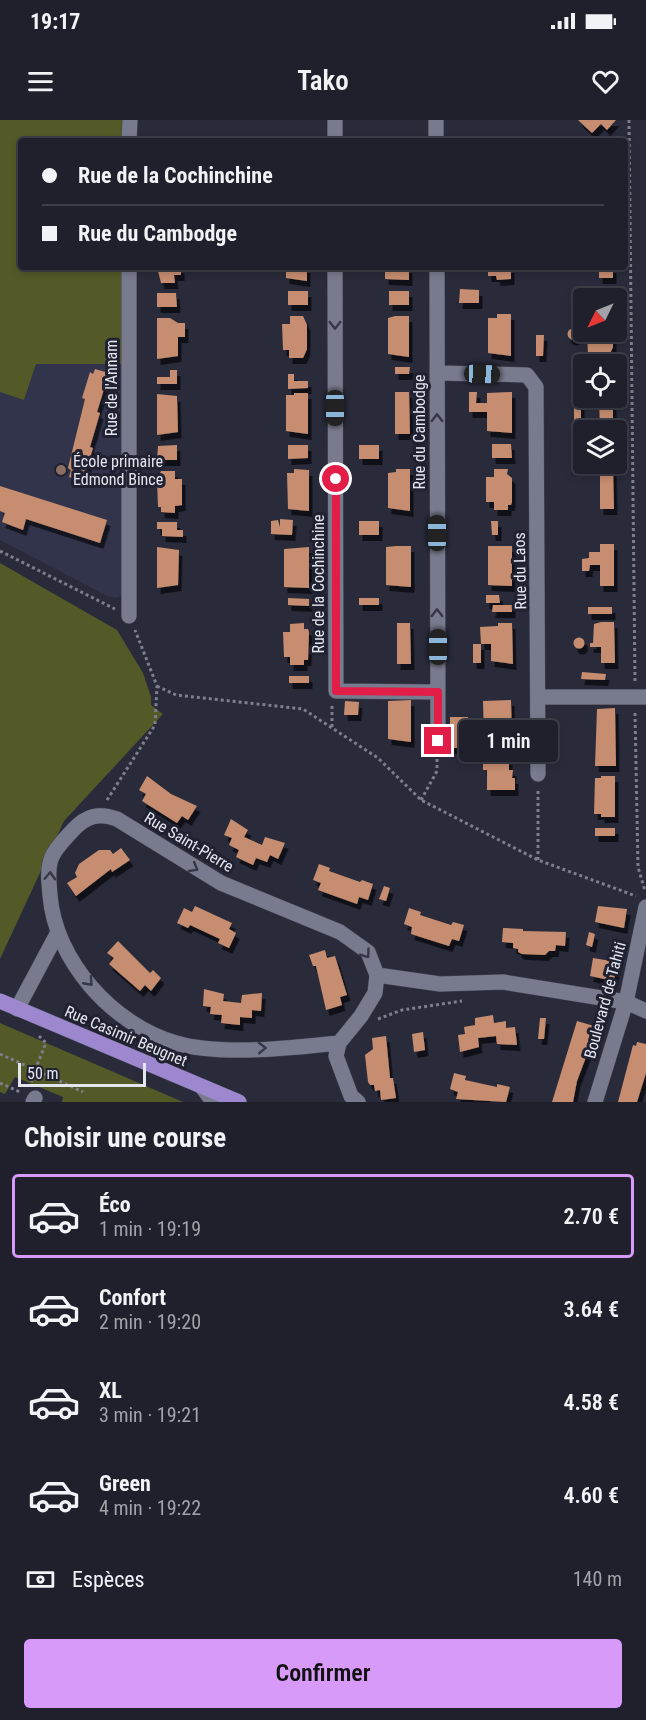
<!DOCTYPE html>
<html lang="fr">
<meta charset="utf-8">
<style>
:root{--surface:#1f202c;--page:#272834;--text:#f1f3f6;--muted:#a1a3a9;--line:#3c3e48;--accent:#d89af8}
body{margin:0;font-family:"Roboto Condensed",sans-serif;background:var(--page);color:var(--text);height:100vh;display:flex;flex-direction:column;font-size:22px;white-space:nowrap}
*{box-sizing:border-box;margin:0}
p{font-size:20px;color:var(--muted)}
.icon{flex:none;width:33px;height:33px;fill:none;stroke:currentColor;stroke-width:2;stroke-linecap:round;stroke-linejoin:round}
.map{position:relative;height:982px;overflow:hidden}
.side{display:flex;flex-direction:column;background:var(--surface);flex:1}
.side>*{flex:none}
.hud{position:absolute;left:18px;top:18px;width:610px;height:132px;border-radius:6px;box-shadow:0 3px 9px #0003,0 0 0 2px var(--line);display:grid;align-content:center;height:132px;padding:0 24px;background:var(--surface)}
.needle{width:39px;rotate:227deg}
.tools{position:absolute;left:573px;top:168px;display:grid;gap:12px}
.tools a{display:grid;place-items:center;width:54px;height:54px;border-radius:6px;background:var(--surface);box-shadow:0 3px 9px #0003,0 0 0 2px var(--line);font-size:30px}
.scale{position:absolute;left:18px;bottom:15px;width:128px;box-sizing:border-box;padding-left:6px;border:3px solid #e3e5ef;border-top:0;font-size:16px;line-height:21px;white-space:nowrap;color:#e3e5ef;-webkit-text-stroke:4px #202131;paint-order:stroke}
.end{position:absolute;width:27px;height:27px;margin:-14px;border:8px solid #e11d48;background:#fff;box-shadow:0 0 0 3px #fff}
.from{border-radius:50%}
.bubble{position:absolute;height:42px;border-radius:6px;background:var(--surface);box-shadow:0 3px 9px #0003,0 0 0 2px var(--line);font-size:20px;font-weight:600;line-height:42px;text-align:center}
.car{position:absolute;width:18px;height:36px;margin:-18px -9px;border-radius:8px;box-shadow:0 0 4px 2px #0007;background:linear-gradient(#222 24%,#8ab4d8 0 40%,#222 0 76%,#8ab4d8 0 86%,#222 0)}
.hud b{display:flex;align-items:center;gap:21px;height:57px;font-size:22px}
.hud b+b{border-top:2px solid var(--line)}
.hud i{width:15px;height:15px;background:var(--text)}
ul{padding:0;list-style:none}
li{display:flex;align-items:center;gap:18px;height:84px;margin:0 12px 9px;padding:0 12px;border:3px solid transparent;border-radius:6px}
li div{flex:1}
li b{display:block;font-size:22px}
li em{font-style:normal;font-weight:600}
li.on{border-color:var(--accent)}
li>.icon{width:54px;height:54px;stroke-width:1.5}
h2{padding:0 24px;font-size:27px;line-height:72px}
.pay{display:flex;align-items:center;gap:15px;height:66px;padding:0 24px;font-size:22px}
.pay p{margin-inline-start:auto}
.action{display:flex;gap:12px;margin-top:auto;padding:12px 24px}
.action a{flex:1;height:69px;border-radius:6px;background:var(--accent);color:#111;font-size:24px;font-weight:600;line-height:69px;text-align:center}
.status{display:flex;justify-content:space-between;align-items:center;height:42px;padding:0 30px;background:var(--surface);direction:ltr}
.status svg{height:16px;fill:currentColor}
header{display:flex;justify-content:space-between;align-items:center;height:78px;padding:0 24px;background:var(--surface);font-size:27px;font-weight:600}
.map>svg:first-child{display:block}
</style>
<div class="status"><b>19:17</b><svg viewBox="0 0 49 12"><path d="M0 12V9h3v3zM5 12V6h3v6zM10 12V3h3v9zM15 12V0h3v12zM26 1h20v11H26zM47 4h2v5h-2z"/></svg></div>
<header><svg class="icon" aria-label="menu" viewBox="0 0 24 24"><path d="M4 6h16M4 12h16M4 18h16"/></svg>Tako<svg class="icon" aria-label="heart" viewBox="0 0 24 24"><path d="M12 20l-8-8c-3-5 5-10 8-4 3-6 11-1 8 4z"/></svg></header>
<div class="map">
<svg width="646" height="982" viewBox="0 0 646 982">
<defs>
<filter id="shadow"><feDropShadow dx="3.5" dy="6" stdDeviation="0" flood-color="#0009"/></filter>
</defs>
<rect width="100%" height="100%" fill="#292b3b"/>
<path fill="#31344a" d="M36 244H122L124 471 118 478 109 477 0 420V272L24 280Z"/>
<path fill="#545928" d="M0 0H122V21H21V147H122V244H36L24 280 0 272Z
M0 443 117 510 143 553 151 577V585L163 594 64 701 0 839Z
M0 903 183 982H62L63 977 15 957 5 974 0 972Z"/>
<path fill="#c68d6f" filter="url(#shadow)" d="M578 0H616L607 10 601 4 592 13Z
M157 147H181V155H174L175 163H161Z
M286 147H307V161L286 158Z
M385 147H409V160L385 159Z
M488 147H511V159L497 160 496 156H488Z
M599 147H613V158H599Z
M460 169 479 170V183H459Z
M288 171H308V185H288Z
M389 171H409V185H389Z
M157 173H176L177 187H157Z
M497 194H511V236L488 233V198H497Z
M290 196H303L307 205V229L303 238H289V230H283L282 204H290Z
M395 196H409V237L388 234V198Z
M157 198H170L178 203H185V217H178V236L157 239Z
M567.5 214a5.5 5.5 0 1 1 11 0a5.5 5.5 0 1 1-11 0Z
M587 212H613V227L609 236 588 235Z
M536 215H544L543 236H536Z
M395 247H410L409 254H395Z
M95 249 109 253 97 292 100 293 90 327 93 328 83 361 69 357 71 350 68 348 85 279 82 278 90 252 93 254Z
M170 250H177V264H157V257H170Z
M288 254H294V261H308V268L288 269Z
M395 272H409L410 314H395Z
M469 272H477L476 283H487V273L512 272V313L487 311V292H469Z
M294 273H308V314L286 311V275H294Z
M157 274 177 276 178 312 157 315Z
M599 278H613V310H600Z
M574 280H581V303H574Z
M492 324H511L512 338H492Z
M177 325V340H157L158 326Z
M288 325H308V338L288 339Z
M359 325H379V339H359Z
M600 348H613L614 389H600Z
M294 349 309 350V391L288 389 287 353H294Z
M396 349H410V391L388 388V353L396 352Z
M494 349H508L507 354 512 358V382L511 385H508V390H494V382H486V357H494Z
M161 351H175V359H182V385L175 386V393L161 392V387H158L157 360Z
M0 366 107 400 100 423 26 399 23 410 2 402 5 393 0 391Z
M280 399 293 400 292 415 271 414V401L278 400 280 407Z
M359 401H379V415H359Z
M491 401H498V415H492Z
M157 402H177V410H183V417L162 416V409H157Z
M600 424H614V466H600V445H590L589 451H582V439L589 438V432H600Z
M396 426H411V467L386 465V427Z
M488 426H512V466L488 465Z
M157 427 179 430 178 465 157 468Z
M309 427V468L284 467V429Z
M486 475H499L500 483H486Z
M288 478 309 479V486L288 485Z
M359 478H379V485H359Z
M493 485H512V492H492Z
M588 487H612V494H588Z
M601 502H614L615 543H601V527H590V523H593L594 504Z
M304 503V509H308L309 512 308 540H304V545H290V537H284L283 512H290V504Z
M397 503H410L411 544H397Z
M498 503H512L513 544 491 541V524H481L480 507 498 506Z
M573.5 523a5.5 5.5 0 1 1 11 0a5.5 5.5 0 1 1-11 0Z
M473 524H481V543H473Z
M582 552 606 554 605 560 581 559Z
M289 556H309V563H289Z
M411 580V622L388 619V581Z
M511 580 512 621H484L483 581Z
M345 581 359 582 358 595H344Z
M615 588 616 646H595L597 589Z
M450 597H468V628H450Z
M483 639H509V650H513L512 658H515V670H487V650H483Z
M147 656 171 674 197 686 188 700 182 696 177 703 142 681 146 674 139 670Z
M601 656H615V697H601V694H594L595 658H601Z
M231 699 248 710 244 717 262 725 265 717 285 723 278 739 270 735 267 742 256 738 253 745 236 737 239 730 229 725 232 718 224 715Z
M595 708H615V716H595Z
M121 728 130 740 112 752 111 749 76 776 67 763 77 757 75 753 79 744 99 730H110L113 734Z
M319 744 330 748 329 751 360 762 362 760 373 764 368 780 359 777 357 784 318 770 321 763 313 760Z
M384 766 390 768 386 781 379 779Z
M195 786 232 803 229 809 236 813 229 828 218 823 220 819 190 805 188 808 177 803 184 788 192 792Z
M598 786 627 789 624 808 595 802Z
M409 788 421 792 420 795 451 805 453 802 464 805 459 821 452 819 449 826 411 814 412 807 404 804Z
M503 808 523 809V811L566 812 565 826 556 825 555 831H549L545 835 522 834 518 832V829L513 828V823L502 822Z
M589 812 595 814 592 827 586 825Z
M118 821 150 853 153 850 161 858 151 871 145 865 140 871 109 844 114 838 107 833Z
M325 830 327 838 335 836 347 875 340 877 342 885 326 890 316 846H313L309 835Z
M593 838 617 842 614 861 590 856Z
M204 869 224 874 223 881 241 883 242 875 262 873 261 891 252 890V898L240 897V905L221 903 222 895 210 894 211 887 203 886Z
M493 895 494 903 506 901V908L515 907 517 925 497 924 496 916 478 918 479 927 460 932 458 915 465 914 464 907 475 905V898Z
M540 898H546L544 919H538Z
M577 901 594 906 591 924 577 961 573 982H552Z
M423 912 425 930 414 932 412 914Z
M386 916 390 958H393L396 978 381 980 380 970 375 971 374 965H370L368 962 365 935 373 929 372 918Z
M637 922 646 924V953L637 982H618L633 925 636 926Z
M454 953 466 956 465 960 497 967V964L510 967 506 982 456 979 458 972 450 969Z"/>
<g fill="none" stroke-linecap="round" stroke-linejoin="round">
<g stroke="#444653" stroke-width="16">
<path id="minor" d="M335 0V21
M436 0V21
M129 21 130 0
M335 147 336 571 438 572
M437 147 438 621
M437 253 527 255 536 267 538 654
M129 496V147
M540 577H646
M377 855 440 864 503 862 626 882 646 891
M17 889 57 814
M339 923C293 928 219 936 176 923 113 905 55 841 50 775 49 763 47 751 51 739 55 728 65 719 73 710 86 696 99 692 117 699L221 763 340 812 368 832 377 855 375 873 361 896 339 923 336 936 351 976 358 982
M202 967 213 982
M33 982 35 978
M595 982 626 882 646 787"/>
</g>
<g stroke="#444653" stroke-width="16">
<path id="major" d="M0 881 239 982"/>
</g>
<path stroke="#7d7f8d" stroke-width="3" stroke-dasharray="3 3" stroke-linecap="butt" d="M629 0 635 562
M0 431 115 489
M157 566 176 575 303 589 378 638 421 680 538 740 636 776
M332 586V608
M635 593 638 747 645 771
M107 680 155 605 157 566 135 510
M421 680 437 651V635
M538 740V670
M378 899 402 890 462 881
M39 916 46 923 35 950 83 972
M0 934 35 950 31 963
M0 963 20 972"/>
<use href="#minor" stroke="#787b8e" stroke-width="15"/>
<use href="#major" stroke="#9d88cf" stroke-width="15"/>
</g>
<defs><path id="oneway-chevron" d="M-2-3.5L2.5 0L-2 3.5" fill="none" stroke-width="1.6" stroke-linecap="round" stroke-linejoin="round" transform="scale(1.5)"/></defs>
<g stroke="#363848">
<use href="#oneway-chevron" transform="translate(335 205) rotate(90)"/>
<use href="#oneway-chevron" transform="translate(437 298) rotate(-90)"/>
<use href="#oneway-chevron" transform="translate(437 493) rotate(-90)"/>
<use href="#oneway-chevron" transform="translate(194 748) rotate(31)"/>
<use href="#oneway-chevron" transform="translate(50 756) rotate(-87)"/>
<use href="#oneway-chevron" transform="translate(366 834) rotate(54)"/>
<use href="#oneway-chevron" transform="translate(89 862) rotate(48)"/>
<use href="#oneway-chevron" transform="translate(262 928) rotate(-1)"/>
</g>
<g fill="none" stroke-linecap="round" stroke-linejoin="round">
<path stroke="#e11d48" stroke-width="8" d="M336 359V571L438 572V621"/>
</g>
<circle fill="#8d6e63" stroke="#202131" stroke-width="2" cx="61" cy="350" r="6"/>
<g text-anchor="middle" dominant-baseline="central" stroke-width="6" stroke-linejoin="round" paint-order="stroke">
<g font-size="16" fill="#e3e5ef" stroke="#202131">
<text transform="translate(111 268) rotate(-90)">Rue de l'Annam</text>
<text transform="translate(419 312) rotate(-90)">Rue du Cambodge</text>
<text transform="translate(520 451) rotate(-91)">Rue du Laos</text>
<text transform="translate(318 464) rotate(-90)">Rue de la Cochinchine</text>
<text transform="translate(189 722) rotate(31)">Rue Saint-Pierre</text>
<text transform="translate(605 880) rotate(-75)">Boulevard de Tahiti</text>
<text transform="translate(126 916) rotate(23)">Rue Casimir Beugnet</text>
</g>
<g font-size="16" fill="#e3e5ef" stroke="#202131" text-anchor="start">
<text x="73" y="341">École primaire<tspan x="73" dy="18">Edmond Bince</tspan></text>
</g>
</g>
</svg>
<div class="tools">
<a><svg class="needle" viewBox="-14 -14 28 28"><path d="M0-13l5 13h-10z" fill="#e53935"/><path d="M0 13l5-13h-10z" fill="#a1a3a9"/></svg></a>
<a><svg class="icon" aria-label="locate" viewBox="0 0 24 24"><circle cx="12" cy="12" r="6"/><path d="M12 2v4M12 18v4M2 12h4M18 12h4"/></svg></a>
<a><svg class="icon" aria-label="layers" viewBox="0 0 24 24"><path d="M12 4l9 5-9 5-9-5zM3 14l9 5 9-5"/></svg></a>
</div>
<div class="scale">50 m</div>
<i class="end from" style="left:336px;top:359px"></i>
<i class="end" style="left:438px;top:621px"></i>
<div class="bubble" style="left:459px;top:600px;width:99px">1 min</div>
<i class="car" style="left:482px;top:254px;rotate:92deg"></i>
<i class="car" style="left:335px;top:288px;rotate:180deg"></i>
<i class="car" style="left:437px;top:413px;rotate:0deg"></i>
<i class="car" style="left:438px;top:527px;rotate:0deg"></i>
<div class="hud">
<b><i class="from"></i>Rue de la Cochinchine</b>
<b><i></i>Rue du Cambodge</b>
</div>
</div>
<section class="side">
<h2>Choisir une course</h2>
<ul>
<li class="on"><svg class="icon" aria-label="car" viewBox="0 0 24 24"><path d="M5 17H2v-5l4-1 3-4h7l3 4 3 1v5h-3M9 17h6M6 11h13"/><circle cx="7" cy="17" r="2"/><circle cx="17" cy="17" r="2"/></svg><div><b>Éco</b><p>1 min · 19:19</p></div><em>2.70 €</em></li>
<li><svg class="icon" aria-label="car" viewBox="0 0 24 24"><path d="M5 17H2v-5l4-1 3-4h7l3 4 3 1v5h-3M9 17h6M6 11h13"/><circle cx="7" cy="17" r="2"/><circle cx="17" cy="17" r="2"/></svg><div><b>Confort</b><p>2 min · 19:20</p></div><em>3.64 €</em></li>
<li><svg class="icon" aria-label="car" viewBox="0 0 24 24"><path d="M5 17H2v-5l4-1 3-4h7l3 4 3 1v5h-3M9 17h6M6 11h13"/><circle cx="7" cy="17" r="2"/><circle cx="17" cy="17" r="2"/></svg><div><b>XL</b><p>3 min · 19:21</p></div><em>4.58 €</em></li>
<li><svg class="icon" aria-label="car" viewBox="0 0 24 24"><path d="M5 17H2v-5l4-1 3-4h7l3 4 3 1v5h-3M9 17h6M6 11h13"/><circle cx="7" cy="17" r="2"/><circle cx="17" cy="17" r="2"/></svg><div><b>Green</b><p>4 min · 19:22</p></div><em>4.60 €</em></li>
</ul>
<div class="pay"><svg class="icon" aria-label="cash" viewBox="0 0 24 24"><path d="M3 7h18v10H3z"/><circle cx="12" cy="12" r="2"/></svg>Espèces<p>140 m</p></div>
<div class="action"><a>Confirmer</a></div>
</section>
